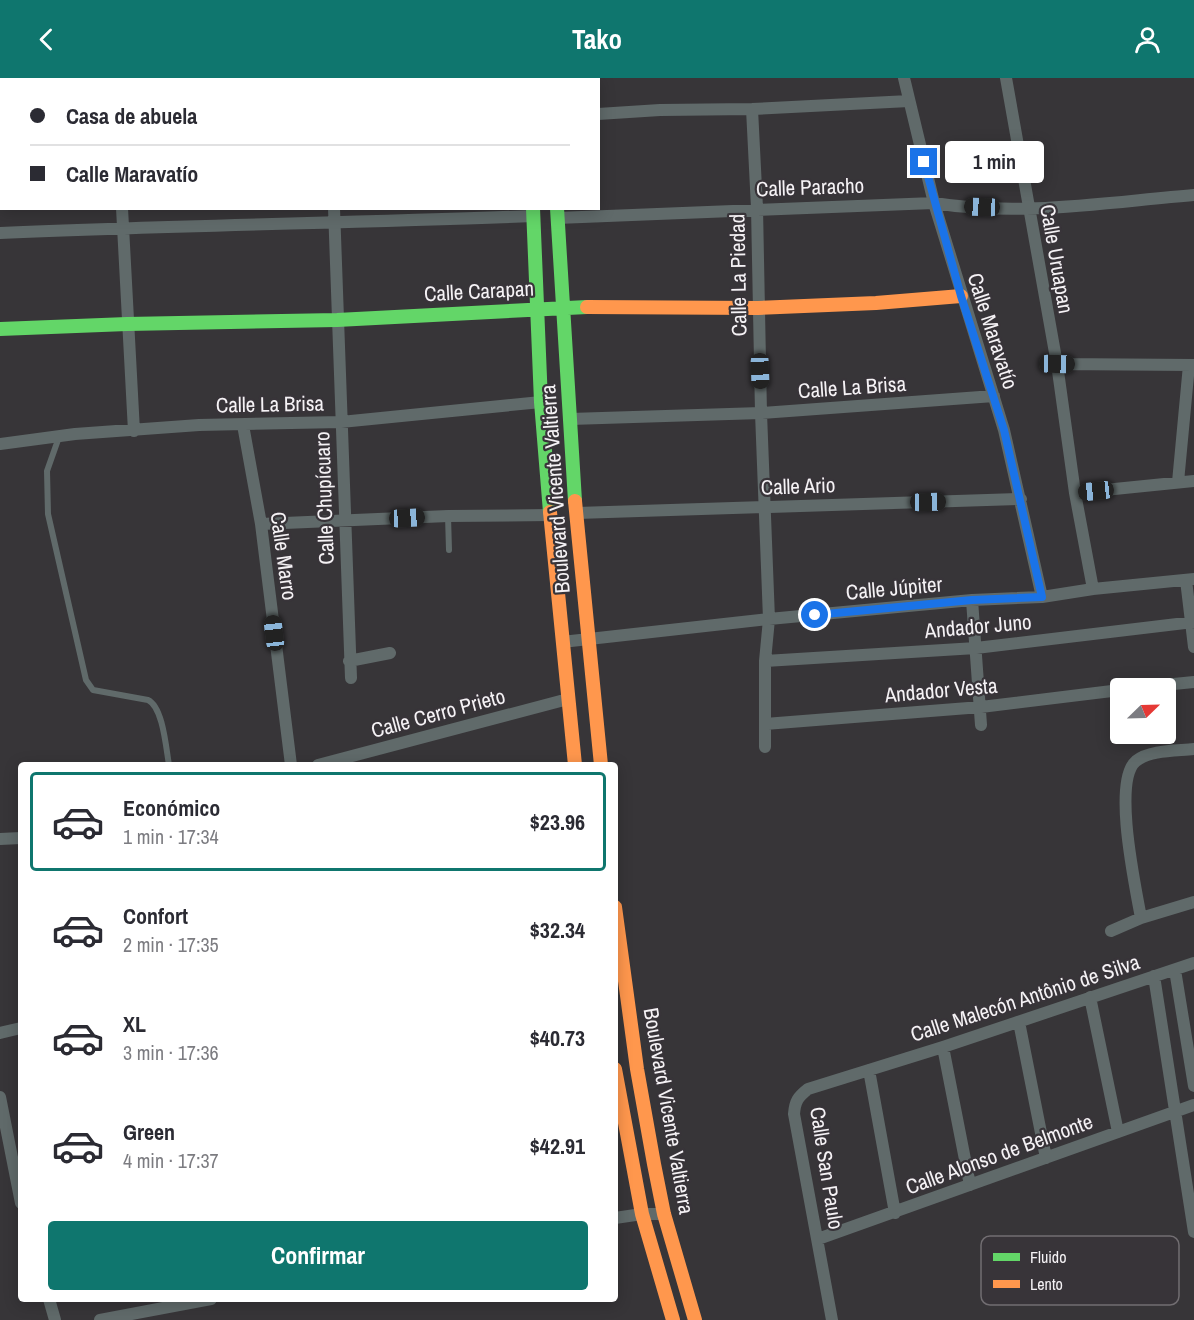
<!DOCTYPE html>
<html lang="es">
<meta charset="utf-8">
<style>
:root{--surface:#fff;--page:#f7f7f7;--text:#2b2b33;--muted:#7c7c81;--line:#e1e1e2;--accent:#0f766e}
body{margin:0;font-family:"Archivo Narrow",sans-serif;background:var(--page);color:var(--text);height:100vh;display:flex;flex-direction:column;font-size:22px;white-space:nowrap}
*{box-sizing:border-box;margin:0}
p{font-size:20px;color:var(--muted)}
.icon{flex:none;width:33px;height:33px;fill:none;stroke:currentColor;stroke-width:2;stroke-linecap:round;stroke-linejoin:round}
.map{position:relative;flex:1;overflow:hidden}
.details{position:absolute;left:18px;top:684px;width:600px;height:540px;display:flex;flex-direction:column;background:var(--surface);border-radius:6px;box-shadow:0 3px 15px #0003}
.details>*{flex:none}
.guide{position:absolute;left:0px;top:0px;width:600px;height:132px;box-shadow:0 3px 15px #0003;display:grid;align-content:center;height:132px;padding:0 30px;background:var(--surface)}
.needle{width:39px;rotate:67deg}
.tools{position:absolute;left:1110px;top:600px;display:grid;gap:12px}
.tools a{display:grid;place-items:center;width:66px;height:66px;border-radius:6px;background:var(--surface);box-shadow:0 3px 15px #0003;font-size:30px}
.end{position:absolute;width:27px;height:27px;margin:-14px;border:8px solid #1a73e8;background:#fff;box-shadow:0 0 0 3px #fff}
.from{border-radius:50%}
.bubble{position:absolute;height:42px;border-radius:6px;background:var(--surface);box-shadow:0 3px 15px #0003;font-size:20px;font-weight:700;line-height:42px;text-align:center}
.car{position:absolute;width:18px;height:36px;margin:-18px -9px;border-radius:8px;box-shadow:0 0 4px 2px #0007;background:linear-gradient(#222 24%,#8ab4d8 0 40%,#222 0 76%,#8ab4d8 0 86%,#222 0)}
.guide b{display:flex;align-items:center;gap:21px;height:57px;font-size:22px}
.guide b+b{border-top:2px solid var(--line)}
.guide i{width:15px;height:15px;background:var(--text)}
ul{padding:10px 0 0;list-style:none}
li{display:flex;align-items:center;gap:18px;height:99px;margin:0 12px 9px;padding:0 18px;border:3px solid transparent;border-radius:6px}
li div{flex:1}
li b{display:block;font-size:22px}
li em{font-style:normal;font-weight:700}
li.on{border-color:var(--accent)}
li>.icon{width:54px;height:54px;stroke-width:1.5}
.primary-button{display:flex;gap:12px;margin-top:auto;padding:12px 30px}
.primary-button a{flex:1;height:69px;border-radius:6px;background:var(--accent);color:#fff;font-size:24px;font-weight:700;line-height:69px;text-align:center}
header{display:flex;justify-content:space-between;align-items:center;height:78px;padding:0 30px;background:var(--accent);color:#fff;font-size:27px;font-weight:700}
.map>svg:first-child{display:block}
</style>
<header><svg class="icon" aria-label="back" viewBox="0 0 24 24"><path d="M15 5l-7 7 7 7"/></svg>Tako<svg class="icon" aria-label="person" viewBox="0 0 24 24"><circle cx="12" cy="8" r="4"/><path d="M4 21q1-7 8-7t8 7"/></svg></header>
<div class="map">
<svg width="1194" height="1242" viewBox="0 0 1194 1242">
<rect width="100%" height="100%" fill="#373538"/>
<g fill="none" stroke-linecap="round" stroke-linejoin="round">
<path stroke="#606a6a" stroke-width="6" d="M59 359 47 393 48 436 86 602 93 612 148 622C163 629 166 670 169 687
M448 438 449 472"/>
<path stroke="#606a6a" stroke-width="12" d="M118 0V2
M328 0V2
M904 0 934 125 1004 352 1042 519
M1006 0 1057 286 1075 415 1093 511
M752 31 757 130 761 335 769 541 765 583V669
M598 36 660 32 752 31 909 23
M0 56H2
M122 130 134 353
M334 130 351 600
M557 140 934 125C1020 139 1108 124 1194 117
M0 155C178 147 356 145 533 138
M1057 286 1194 287
M570 341 761 335 994 318
M243 347 261 446 291 687
M0 366 75 356 199 347 341 344 541 324
M1178 404 1189 287
M1075 415 1194 403
M577 435 1021 421
M261 446 448 438 550 437
M1186 502 1194 569
M972 522 981 647
M562 564 769 541 972 522 1042 519 1093 511 1194 501
M349 583 390 575
M765 583 976 570 1194 544
M1134 610 1194 604
M765 646 981 629 1120 612
M318 687 568 621
M0 761 21 760
M1141 840C1136 811 1112 703 1136 683 1150 672 1177 673 1194 671
M1111 853 1141 840 1194 824
M1175 892 1194 1008
M1154 898 1194 1154
M1090 919 1118 1054
M1019 944 1046 1080
M0 955 21 950
M943 969 970 1107
M869 992 895 1135
M0 1019 21 1125
M615 1140 642 1136H664
M818 1161 1194 1027
M49 1221 55 1242
M100 1242 211 1221
M832 1242 794 1036C795 1023 798 1019 808 1011L943 969 1194 885"/>
<path stroke="#63d668" stroke-width="14" d="M553 0V2
M533 130 541 324 550 434
M557 130 575 423
M0 251 127 246 337 242 587 229"/>
<path stroke="#ff974d" stroke-width="14" d="M527 0V2
M587 229 758 230 876 225 961 218
M575 423 601 687
M550 434 575 687
M615 829 637 991 654 1086 664 1136 695 1242
M615 991 642 1136 673 1242"/>
</g>
<g fill="none" stroke-linecap="round" stroke-linejoin="round">
<path stroke="#1a73e8" stroke-width="8" d="M815 537 972 522 1042 519 1004 352 961 218 924 84"/>
</g>
<g text-anchor="middle" dominant-baseline="central" stroke-width="4.5" stroke-linejoin="round" paint-order="stroke">
<g font-size="21" fill="#f5f2f5" stroke="#383439">
<text transform="translate(810 109) rotate(-2)">Calle Paracho</text>
<text transform="translate(1057 181) rotate(80)">Calle Uruapan</text>
<text transform="translate(738 197) rotate(-91)">Calle La Piedad</text>
<text transform="translate(479 213) rotate(-3)">Calle Carapan</text>
<text transform="translate(993 253) rotate(72)">Calle Maravatío</text>
<text transform="translate(852 309) rotate(-4)">Calle La Brisa</text>
<text transform="translate(270 326) rotate(-1)">Calle La Brisa</text>
<text transform="translate(798 408) rotate(-2)">Calle Ario</text>
<text transform="translate(555 411) rotate(-94)">Boulevard Vicente Valtierra</text>
<text transform="translate(324 420) rotate(-92)">Calle Chupícuaro</text>
<text transform="translate(284 478) rotate(82)">Calle Marro</text>
<text transform="translate(894 510) rotate(-5)">Calle Júpiter</text>
<text transform="translate(978 548) rotate(-5)">Andador Juno</text>
<text transform="translate(941 612) rotate(-5)">Andador Vesta</text>
<text transform="translate(438 635) rotate(-15)">Calle Cerro Prieto</text>
<text transform="translate(1025 920) rotate(-18)">Calle Malecón Antônio de Silva</text>
<text transform="translate(669 1033) rotate(80)">Boulevard Vicente Valtierra</text>
<text transform="translate(999 1076) rotate(-20)">Calle Alonso de Belmonte</text>
<text transform="translate(827 1090) rotate(81)">Calle San Paulo</text>
</g>
</g>
<rect x="981" y="1158" width="198" height="69" rx="9" fill="#383439" stroke="#716d71" stroke-width="1.5"/>
<rect x="993" y="1175" width="27" height="8" fill="#63d668"/>
<rect x="993" y="1202" width="27" height="8" fill="#ff974d"/>
<g font-size="16" fill="#f5f2f5">
<text x="1030" y="1185">Fluido</text>
<text x="1030" y="1212">Lento</text>
</g>
</svg>
<div class="tools">
<a><svg class="needle" viewBox="-14 -14 28 28"><path d="M0-13l5 13h-10z" fill="#e53935"/><path d="M0 13l5-13h-10z" fill="#7c7c81"/></svg></a>
</div>
<i class="end from" style="left:815px;top:537px"></i>
<i class="end" style="left:924px;top:84px"></i>
<div class="bubble" style="left:945px;top:63px;width:99px">1 min</div>
<i class="car" style="left:982px;top:129px;rotate:272deg"></i>
<i class="car" style="left:1057px;top:286px;rotate:91deg"></i>
<i class="car" style="left:760px;top:293px;rotate:178deg"></i>
<i class="car" style="left:1096px;top:413px;rotate:264deg"></i>
<i class="car" style="left:928px;top:424px;rotate:89deg"></i>
<i class="car" style="left:407px;top:440px;rotate:87deg"></i>
<i class="car" style="left:274px;top:555px;rotate:353deg"></i>
<div class="guide">
<b><i class="from"></i>Casa de abuela</b>
<b><i></i>Calle Maravatío</b>
</div>
<section class="details">
<ul>
<li class="on"><svg class="icon" aria-label="car" viewBox="0 0 24 24"><path d="M5 17H2v-5l4-1 3-4h7l3 4 3 1v5h-3M9 17h6M6 11h13"/><circle cx="7" cy="17" r="2"/><circle cx="17" cy="17" r="2"/></svg><div><b>Económico</b><p>1 min · 17:34</p></div><em>$23.96</em></li>
<li><svg class="icon" aria-label="car" viewBox="0 0 24 24"><path d="M5 17H2v-5l4-1 3-4h7l3 4 3 1v5h-3M9 17h6M6 11h13"/><circle cx="7" cy="17" r="2"/><circle cx="17" cy="17" r="2"/></svg><div><b>Confort</b><p>2 min · 17:35</p></div><em>$32.34</em></li>
<li><svg class="icon" aria-label="car" viewBox="0 0 24 24"><path d="M5 17H2v-5l4-1 3-4h7l3 4 3 1v5h-3M9 17h6M6 11h13"/><circle cx="7" cy="17" r="2"/><circle cx="17" cy="17" r="2"/></svg><div><b>XL</b><p>3 min · 17:36</p></div><em>$40.73</em></li>
<li><svg class="icon" aria-label="car" viewBox="0 0 24 24"><path d="M5 17H2v-5l4-1 3-4h7l3 4 3 1v5h-3M9 17h6M6 11h13"/><circle cx="7" cy="17" r="2"/><circle cx="17" cy="17" r="2"/></svg><div><b>Green</b><p>4 min · 17:37</p></div><em>$42.91</em></li>
</ul>
<div class="primary-button"><a>Confirmar</a></div>
</section>
</div>
